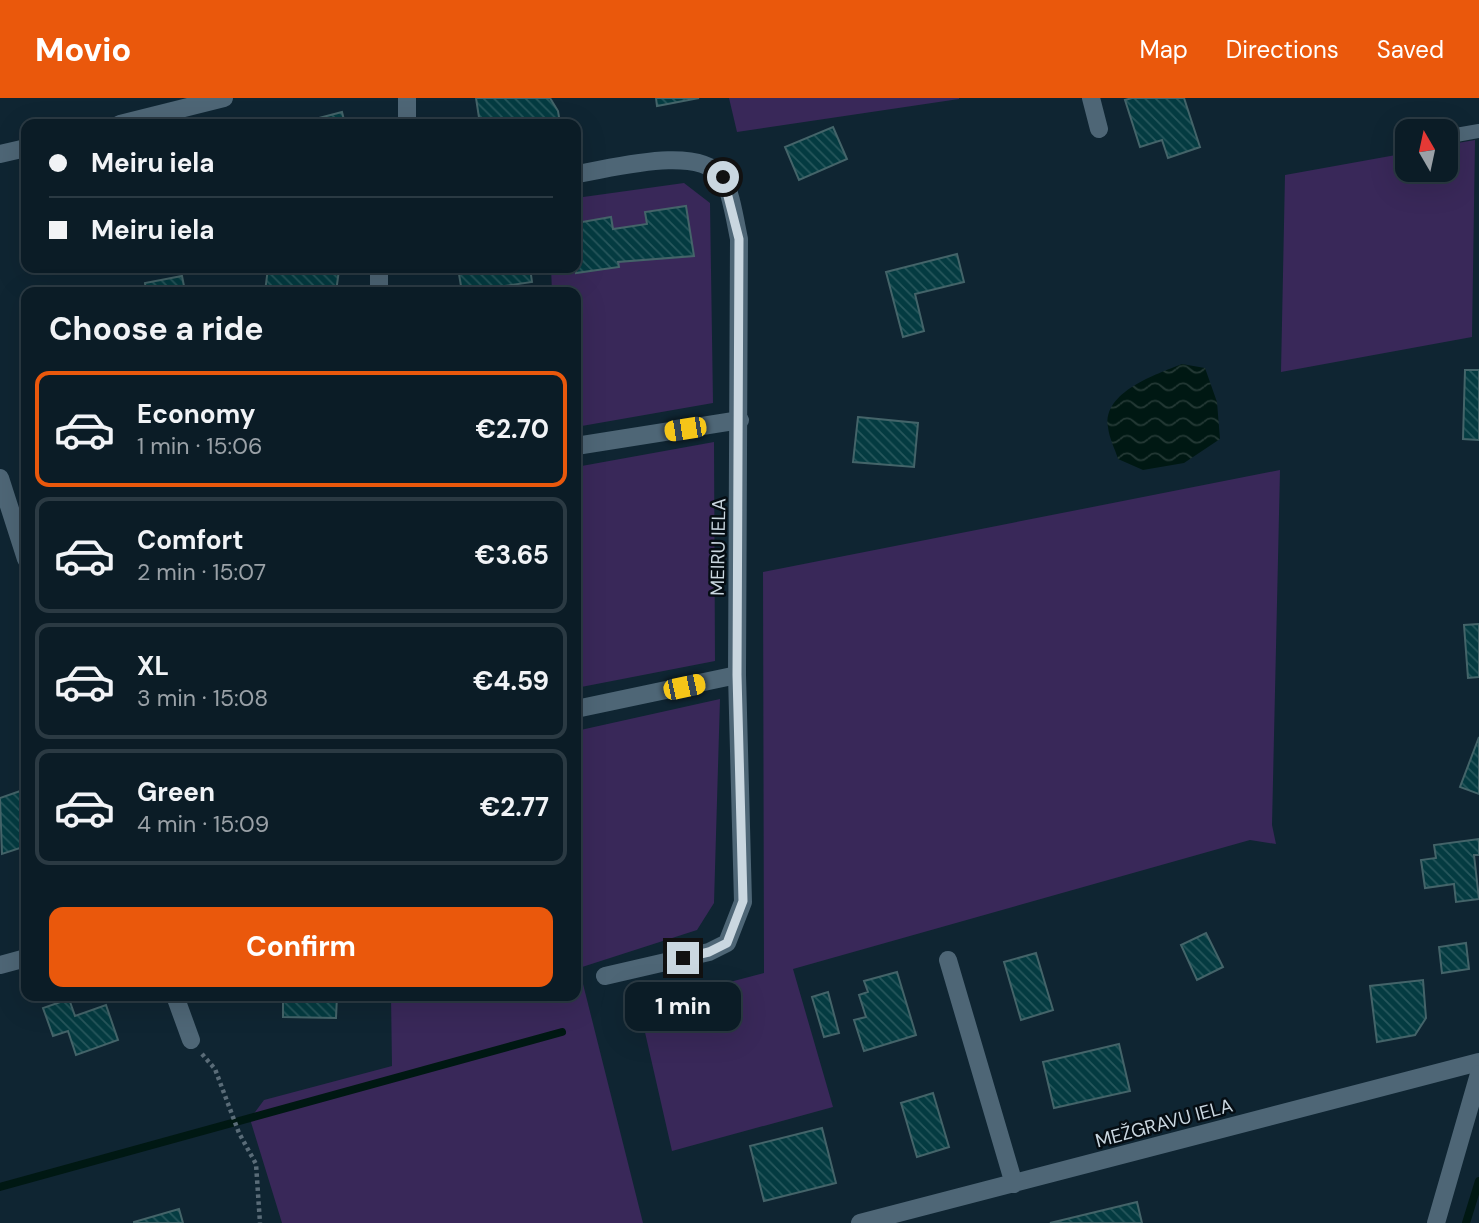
<!DOCTYPE html>
<meta charset="utf-8">
<style>
:root{--surface:#0b1c26;--page:#192932;--text:#f1f3f6;--muted:#9aa1a7;--line:#2b3a43;--accent:#ea580c}
body{margin:0;font-family:"DM Sans",sans-serif;background:var(--page);color:var(--text);height:100vh;display:flex;flex-direction:column;font-size:26px;white-space:nowrap}
*{box-sizing:border-box;margin:0}
p{font-size:23px;color:var(--muted)}
.icon{flex:none;width:38px;height:38px;fill:none;stroke:currentColor;stroke-width:2;stroke-linecap:round;stroke-linejoin:round}
.map{position:relative;flex:1;overflow:hidden}
.panel{position:absolute;left:21px;top:189px;width:560px;height:714px;display:flex;flex-direction:column;background:var(--surface);border-radius:14px;box-shadow:0 7px 28px #0002,0 0 0 2px var(--line)}
.panel>*{flex:none}
.banner{position:absolute;left:21px;top:21px;width:560px;height:154px;border-radius:14px;box-shadow:0 7px 28px #0002,0 0 0 2px var(--line);display:grid;align-content:center;height:154px;padding:0 28px;background:var(--surface)}
.needle{width:46px;rotate:351deg}
.tools{position:absolute;left:1395px;top:21px;display:grid;gap:14px}
.tools a{display:grid;place-items:center;width:63px;height:63px;border-radius:14px;background:var(--surface);box-shadow:0 7px 28px #0002,0 0 0 2px var(--line);font-size:35px}
.end{position:absolute;width:32px;height:32px;margin:-16px;border:9px solid #cad7e0;background:#111;box-shadow:0 0 0 4px #111}
.from{border-radius:50%}
.bubble{position:absolute;height:49px;border-radius:14px;background:var(--surface);box-shadow:0 7px 28px #0002,0 0 0 2px var(--line);font-size:23px;font-weight:700;line-height:49px;text-align:center}
.car{position:absolute;width:21px;height:42px;margin:-21px -10px;border-radius:9px;box-shadow:0 0 5px 2px #0007;background:linear-gradient(#f5c518 24%,#345 0 40%,#f5c518 0 76%,#345 0 86%,#f5c518 0)}
.banner b{display:flex;align-items:center;gap:24px;height:66px;font-size:26px}
.banner b+b{border-top:2px solid var(--line)}
.banner i{width:18px;height:18px;background:var(--text)}
ul{padding:0;list-style:none}
li{display:flex;align-items:center;gap:21px;height:116px;margin:0 14px 10px;padding:0 14px;border:4px solid var(--line);border-radius:14px}
li div{flex:1}
li b{display:block;font-size:26px}
li em{font-style:normal;font-weight:700}
li.on{border-color:var(--accent)}
li>.icon{width:63px;height:63px;stroke-width:1.5}
h2{padding:0 28px;font-size:32px;line-height:84px}
.primary-button{display:flex;gap:14px;margin-top:auto;padding:14px 28px}
.primary-button a{flex:1;height:80px;border-radius:14px;background:var(--accent);color:#fff;font-size:28px;font-weight:700;line-height:80px;text-align:center}
header{display:flex;align-items:center;gap:42px;box-sizing:border-box;height:98px;padding:0 35px;background:var(--accent);color:#fff}
header strong{font-size:33px}
nav{display:flex;gap:38px;margin-inline-start:auto;font-size:24px}
.map>svg:first-child{display:block}
</style>
<header>
<strong>Movio</strong>
<nav><a>Map</a><a>Directions</a><a>Saved</a></nav>
</header>
<div class="map">
<svg width="1479" height="1125" viewBox="0 0 1479 1125">
<defs>
<pattern id="water-waves" width="16" height="10" patternUnits="userSpaceOnUse" patternTransform="scale(1.75)"><rect width="16" height="10" fill="#001813"/><path d="M0 5q4-4 8 0t8 0" fill="none" stroke="#243935"/></pattern>
<pattern id="building-back-hatch" width="6" height="6" patternUnits="userSpaceOnUse" patternTransform="scale(1.75)"><rect width="6" height="6" fill="#043b41"/><path d="M-1 5l2 2M0 0l6 6M5-1l2 2" fill="none" stroke="#27575c"/></pattern>
</defs>
<rect width="100%" height="100%" fill="#0f2532"/>
<path fill="#392859" d="M729 0H959V1L737 34Z
M1475 42 1472 239 1281 274 1285 77 1407 55V72H1446V47Z
M684 85 710 105 713 305 576 329V194H552L551 170H576V100Z
M714 344 715 563 576 590V369Z
M1280 372 1272 727 1276 746 1250 742 793 871 833 1009 672 1053 639 908 764 875 763 474Z
M720 601 714 805 697 832 579 870 643 1125H282L250 1021 264 1002 392 968 391 898H576V633Z"/>
<path fill="url(#water-waves)" d="M1182 266 1205 270 1217 304 1220 341 1184 365 1143 372 1118 361C1115 351 1109 340 1108 329 1102 294 1157 276 1182 266Z"/>
<g fill="none" stroke-linecap="round" stroke-linejoin="round">
<path stroke="#001813" stroke-width="8" d="M0 1089 562 934
M1466 1125 1479 1083"/>
</g>
<path fill="url(#building-back-hatch)" stroke="#446469" stroke-width="2" d="M476 0H550L558 13 560 25 515 26 514 23 511 26H480Z
M656 0H699L657 8Z
M1132 0H1184L1200 49 1168 60 1162 42 1140 49 1125 2Z
M342 14 345 26H296Z
M833 29 847 61 799 82 785 49Z
M686 108 694 158 618 164 619 169 576 175V125L611 119 613 131 647 126 645 114Z
M957 156 964 184 915 196 924 233 903 239 886 174Z
M268 170 339 172 336 194H265Z
M458 170H530L532 184 462 194Z
M182 178 185 193 146 194 145 185Z
M1465 272H1479V342L1463 341Z
M858 319 918 325 914 369 853 364Z
M1479 526V579L1468 580 1464 527Z
M1479 639V696L1460 689Z
M26 691V748L2 756 0 700Z
M1479 741V757H1474L1479 801 1456 804 1454 786 1425 790 1421 762 1436 760 1434 747Z
M1206 835 1223 869 1197 882 1181 847Z
M1466 845 1469 871 1442 875 1439 849Z
M1036 855 1053 912 1021 922 1004 864Z
M897 874 916 937 864 953 854 922 866 919 859 897 868 894 864 883Z
M1423 882 1426 920 1415 937 1377 944 1370 888Z
M828 894 839 935 824 939 812 899Z
M283 898H337L336 920 283 919Z
M69 901 75 918 106 907 118 942 76 957 68 933 53 938 43 910Z
M1119 946 1130 993 1054 1010 1043 964Z
M933 995 949 1049 917 1059 901 1005Z
M822 1030 836 1085 764 1103 750 1048Z
M1137 1104 1142 1125H1050Z
M179 1111 183 1125H134V1124Z"/>
<g fill="none" stroke-linecap="round" stroke-linejoin="round">
<path stroke="#5a6c78" stroke-width="4.5" stroke-dasharray="3.5 3.5" stroke-linecap="butt" d="M202 956 215 971 239 1035 256 1066 260 1125"/>
<path stroke="#4e6676" stroke-width="14" d="M1456 37 1479 33"/>
<path stroke="#4e6676" stroke-width="18" d="M407 0V26
M1091 0 1099 31
M120 26 224 0
M0 56 26 50
M576 76C611 71 697 46 722 79 730 89 736 127 739 141L737 577 743 804 727 845 709 854 605 878
M379 170V194
M576 348 740 322
M0 380 26 461
M576 611 737 577
M948 862 1014 1086
M0 867 26 860
M175 898 191 942
M860 1125 1479 964"/>
<path stroke="#4e6676" stroke-width="18" d="M1436 1125 1479 976"/>
</g>
<g fill="none" stroke-linecap="round" stroke-linejoin="round">
<path stroke="#cad7e0" stroke-width="9" d="M683 860 709 854 727 845 743 803 737 577 739 141 723 79"/>
</g>
<g text-anchor="middle" dominant-baseline="central" stroke-width="5" stroke-linejoin="round" paint-order="stroke">
<g font-size="19" fill="#cad7e0" stroke="#050d13">
<text transform="translate(718 449) rotate(-89)">MEIRU IELA</text>
<text transform="translate(1164 1025) rotate(-15)">MEŽGRAVU IELA</text>
</g>
</g>
</svg>
<div class="tools">
<a><svg class="needle" viewBox="-14 -14 28 28"><path d="M0-13l5 13h-10z" fill="#e53935"/><path d="M0 13l5-13h-10z" fill="#9aa1a7"/></svg></a>
</div>
<i class="end from" style="left:723px;top:79px"></i>
<i class="end" style="left:683px;top:860px"></i>
<div class="bubble" style="left:625px;top:884px;width:116px">1 min</div>
<i class="car" style="left:685px;top:331px;rotate:261deg"></i>
<i class="car" style="left:684px;top:589px;rotate:78deg"></i>
<div class="banner">
<b><i class="from"></i>Meiru iela</b>
<b><i></i>Meiru iela</b>
</div>
<section class="panel">
<h2>Choose a ride</h2>
<ul>
<li class="on"><svg class="icon" aria-label="car" viewBox="0 0 24 24"><path d="M5 17H2v-5l4-1 3-4h7l3 4 3 1v5h-3M9 17h6M6 11h13"/><circle cx="7" cy="17" r="2"/><circle cx="17" cy="17" r="2"/></svg><div><b>Economy</b><p>1 min · 15:06</p></div><em>€2.70</em></li>
<li><svg class="icon" aria-label="car" viewBox="0 0 24 24"><path d="M5 17H2v-5l4-1 3-4h7l3 4 3 1v5h-3M9 17h6M6 11h13"/><circle cx="7" cy="17" r="2"/><circle cx="17" cy="17" r="2"/></svg><div><b>Comfort</b><p>2 min · 15:07</p></div><em>€3.65</em></li>
<li><svg class="icon" aria-label="car" viewBox="0 0 24 24"><path d="M5 17H2v-5l4-1 3-4h7l3 4 3 1v5h-3M9 17h6M6 11h13"/><circle cx="7" cy="17" r="2"/><circle cx="17" cy="17" r="2"/></svg><div><b>XL</b><p>3 min · 15:08</p></div><em>€4.59</em></li>
<li><svg class="icon" aria-label="car" viewBox="0 0 24 24"><path d="M5 17H2v-5l4-1 3-4h7l3 4 3 1v5h-3M9 17h6M6 11h13"/><circle cx="7" cy="17" r="2"/><circle cx="17" cy="17" r="2"/></svg><div><b>Green</b><p>4 min · 15:09</p></div><em>€2.77</em></li>
</ul>
<div class="primary-button"><a>Confirm</a></div>
</section>
</div>
